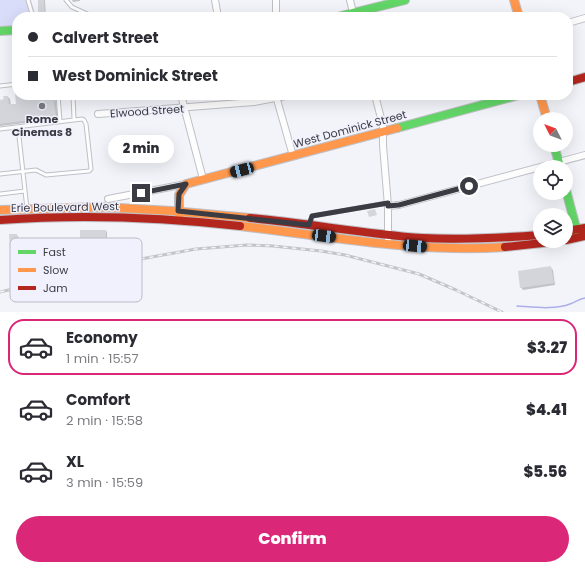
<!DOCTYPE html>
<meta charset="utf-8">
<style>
:root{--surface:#fff;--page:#f7f7f7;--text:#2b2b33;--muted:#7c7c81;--line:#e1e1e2;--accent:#db2777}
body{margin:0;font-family:Poppins,sans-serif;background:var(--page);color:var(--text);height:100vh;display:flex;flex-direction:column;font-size:15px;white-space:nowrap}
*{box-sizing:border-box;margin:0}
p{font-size:13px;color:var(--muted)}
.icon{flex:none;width:22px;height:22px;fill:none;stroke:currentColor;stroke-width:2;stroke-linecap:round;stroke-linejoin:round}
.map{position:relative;height:312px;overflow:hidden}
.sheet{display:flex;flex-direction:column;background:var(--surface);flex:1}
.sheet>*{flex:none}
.top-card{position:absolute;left:12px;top:12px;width:561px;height:88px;border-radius:16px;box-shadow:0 4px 16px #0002;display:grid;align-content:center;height:88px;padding:0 16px;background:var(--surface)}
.needle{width:26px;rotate:312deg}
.tools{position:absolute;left:533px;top:112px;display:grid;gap:8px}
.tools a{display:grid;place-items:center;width:40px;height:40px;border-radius:50%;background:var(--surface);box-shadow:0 4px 16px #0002;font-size:20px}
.end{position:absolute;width:18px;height:18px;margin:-9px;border:5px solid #3b3c43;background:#fff;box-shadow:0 0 0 2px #fff}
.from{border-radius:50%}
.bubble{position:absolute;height:28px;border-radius:14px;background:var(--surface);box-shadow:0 4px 16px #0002;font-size:13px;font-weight:800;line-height:28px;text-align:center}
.car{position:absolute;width:12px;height:24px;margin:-12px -6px;border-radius:5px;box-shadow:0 0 3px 1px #0007;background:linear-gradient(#222 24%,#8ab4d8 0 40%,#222 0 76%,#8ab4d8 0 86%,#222 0)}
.top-card b{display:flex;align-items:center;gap:14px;height:38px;font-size:15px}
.top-card b+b{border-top:1px solid var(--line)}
.top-card i{width:10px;height:10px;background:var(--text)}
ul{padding:7px 0 0;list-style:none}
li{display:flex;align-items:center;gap:12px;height:56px;margin:0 8px 6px;padding:0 8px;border:2px solid transparent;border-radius:16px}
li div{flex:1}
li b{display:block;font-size:15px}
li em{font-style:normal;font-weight:800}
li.on{border-color:var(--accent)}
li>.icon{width:36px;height:36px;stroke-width:1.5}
.action{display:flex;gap:8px;margin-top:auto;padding:8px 16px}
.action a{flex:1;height:46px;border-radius:24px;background:var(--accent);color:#fff;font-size:16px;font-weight:800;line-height:46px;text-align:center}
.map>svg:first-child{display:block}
</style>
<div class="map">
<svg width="585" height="312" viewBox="0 0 585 312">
<rect width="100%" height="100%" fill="#f3f4fa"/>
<path fill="#daddf9" d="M0 0H31L36 17H17V27H0Z"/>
<path fill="#0003" d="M39 0H45L46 17 39 16Z
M72 0H80V1L73 2Z
M16 94 17 95H55L58 119 0 126V101L5 100 8 97 10 99 11 105 17 104Z
M106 231 107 232V242H83L81 241Z
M16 235 18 236 19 250H12L11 249Z
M551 268 553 270 555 285 523 290 521 287Z"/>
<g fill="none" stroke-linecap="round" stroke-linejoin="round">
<path stroke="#acafe9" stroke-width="1.5" d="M517 306C533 307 555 310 570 304 576 302 579 299 585 298"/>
</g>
<path fill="#d4d5db" d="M38 0H44L45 16H38Z
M15 93H17V95H53L56 117 0 124V100L4 99 3 96H8L9 104H16Z
M375 209 377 215 369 217 367 211Z
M80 230H106V241H80Z
M9 234H17L18 249H10Z
M551 266 554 283 520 288 518 271Z"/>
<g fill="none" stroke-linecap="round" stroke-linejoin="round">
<g stroke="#bfc0c6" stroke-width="5">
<path id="lane" d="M28 0 33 17
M66 0 72 7 94 17
M0 86 17 84
M58 95 60 121
M73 95 74 119
M18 127 27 209
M0 129 82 119 84 120 86 124 91 169 89 171 46 175 36 170 0 174
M0 194 25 191
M310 223 312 216 388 203"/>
</g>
<g stroke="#bfc0c6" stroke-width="8">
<path id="street" d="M215 0 218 17
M276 0V17
M350 0 354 17
M568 23 585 18
M181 95 203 179
M375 95 383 126V145L388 206V244
M276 96 293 156
M98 114 254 102 291 95
M108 199 186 184
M388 206 399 205 585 155"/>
</g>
<g stroke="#bfc0c6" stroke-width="10">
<path id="fast" d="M337 17 405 0
M0 31 17 30
M397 128 519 95
M554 145 560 167
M566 190 575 224 576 236"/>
</g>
<g stroke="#bfc0c6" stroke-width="10">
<path id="slow" d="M514 0 519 17
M540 95 547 119
M0 210 103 207 172 211 250 218
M179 217V195L186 184 397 128
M240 226C329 236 415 253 505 247"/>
</g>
<g stroke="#bfc0c6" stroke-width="10">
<path id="jam" d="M568 82 585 77
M250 218C307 223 364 234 422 238 461 240 501 238 540 235
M0 220C81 214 160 217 240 226
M566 231 585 228
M566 240 585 236
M505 247 561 241"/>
</g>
<use href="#lane" stroke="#fdfdfe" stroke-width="3"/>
<use href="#street" stroke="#fdfdfe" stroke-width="6"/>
<use href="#fast" stroke="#63d668" stroke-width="8"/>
<use href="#slow" stroke="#ff974d" stroke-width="8"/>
<use href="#jam" stroke="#b3261e" stroke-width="8"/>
<g stroke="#c4c4c6" stroke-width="3">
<path id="rail" d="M0 292 124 262 196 249 247 245 273 246 321 251 345 255 419 274 456 290 502 312"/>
</g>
<use href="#rail" stroke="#f0f1fd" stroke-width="1.5" stroke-dasharray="4.5" stroke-linecap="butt"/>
</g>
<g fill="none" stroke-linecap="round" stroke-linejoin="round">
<path stroke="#3b3c43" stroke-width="5" d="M141 193 186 184 179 194 178 211 309 225 312 216 388 203V206L399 205 469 186"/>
</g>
<circle fill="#7b7c83" stroke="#f0f1fd" stroke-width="1.5" cx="42" cy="106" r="4"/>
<g text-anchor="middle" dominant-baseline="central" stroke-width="3" stroke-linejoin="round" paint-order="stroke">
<g font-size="11" fill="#3b3c43" stroke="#f0f1fd">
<text transform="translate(147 111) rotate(-4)">Elwood Street</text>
<text transform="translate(350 129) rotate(-15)">West Dominick Street</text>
<text transform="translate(65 207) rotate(-1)">Erie Boulevard West</text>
</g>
<g font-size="11" font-weight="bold" fill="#3b3c43" stroke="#f0f1fd">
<text x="42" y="119">Rome<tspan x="42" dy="13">Cinemas 8</tspan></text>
</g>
</g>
<rect x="10" y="238" width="132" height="64" rx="6" fill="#f0f1fd" stroke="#babbc5" stroke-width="1"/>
<rect x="18" y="250" width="18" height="4" fill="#63d668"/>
<rect x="18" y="268" width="18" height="4" fill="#ff974d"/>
<rect x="18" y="286" width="18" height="4" fill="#b3261e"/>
<g font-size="11" fill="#3b3c43">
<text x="43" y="256">Fast</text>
<text x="43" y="274">Slow</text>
<text x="43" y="292">Jam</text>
</g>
</svg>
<div class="tools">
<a><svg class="needle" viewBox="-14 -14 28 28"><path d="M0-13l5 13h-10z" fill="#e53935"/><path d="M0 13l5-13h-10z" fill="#7c7c81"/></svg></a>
<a><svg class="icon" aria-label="locate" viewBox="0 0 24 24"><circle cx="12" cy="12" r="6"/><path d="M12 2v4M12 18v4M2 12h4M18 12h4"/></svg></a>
<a><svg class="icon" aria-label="layers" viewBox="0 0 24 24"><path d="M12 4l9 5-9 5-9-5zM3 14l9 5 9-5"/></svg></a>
</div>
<i class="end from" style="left:469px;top:186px"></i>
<i class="end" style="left:141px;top:193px"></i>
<div class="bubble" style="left:108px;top:135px;width:66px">2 min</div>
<i class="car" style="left:242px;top:170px;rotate:255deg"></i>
<i class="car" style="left:324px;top:236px;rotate:97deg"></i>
<i class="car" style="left:415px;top:246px;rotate:95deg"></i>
<div class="top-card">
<b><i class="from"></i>Calvert Street</b>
<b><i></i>West Dominick Street</b>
</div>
</div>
<section class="sheet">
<ul>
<li class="on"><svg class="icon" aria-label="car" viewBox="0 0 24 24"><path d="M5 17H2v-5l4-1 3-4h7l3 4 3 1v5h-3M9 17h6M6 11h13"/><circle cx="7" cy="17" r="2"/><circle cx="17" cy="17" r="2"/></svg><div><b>Economy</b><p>1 min · 15:57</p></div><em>$3.27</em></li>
<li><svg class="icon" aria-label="car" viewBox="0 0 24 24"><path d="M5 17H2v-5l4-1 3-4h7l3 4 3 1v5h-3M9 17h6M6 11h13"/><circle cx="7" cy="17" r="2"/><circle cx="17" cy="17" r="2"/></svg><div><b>Comfort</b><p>2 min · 15:58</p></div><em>$4.41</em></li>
<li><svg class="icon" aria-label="car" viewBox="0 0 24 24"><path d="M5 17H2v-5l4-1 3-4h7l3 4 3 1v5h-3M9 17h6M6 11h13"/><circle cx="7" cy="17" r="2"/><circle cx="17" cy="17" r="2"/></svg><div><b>XL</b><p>3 min · 15:59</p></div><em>$5.56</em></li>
</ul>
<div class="action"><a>Confirm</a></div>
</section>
